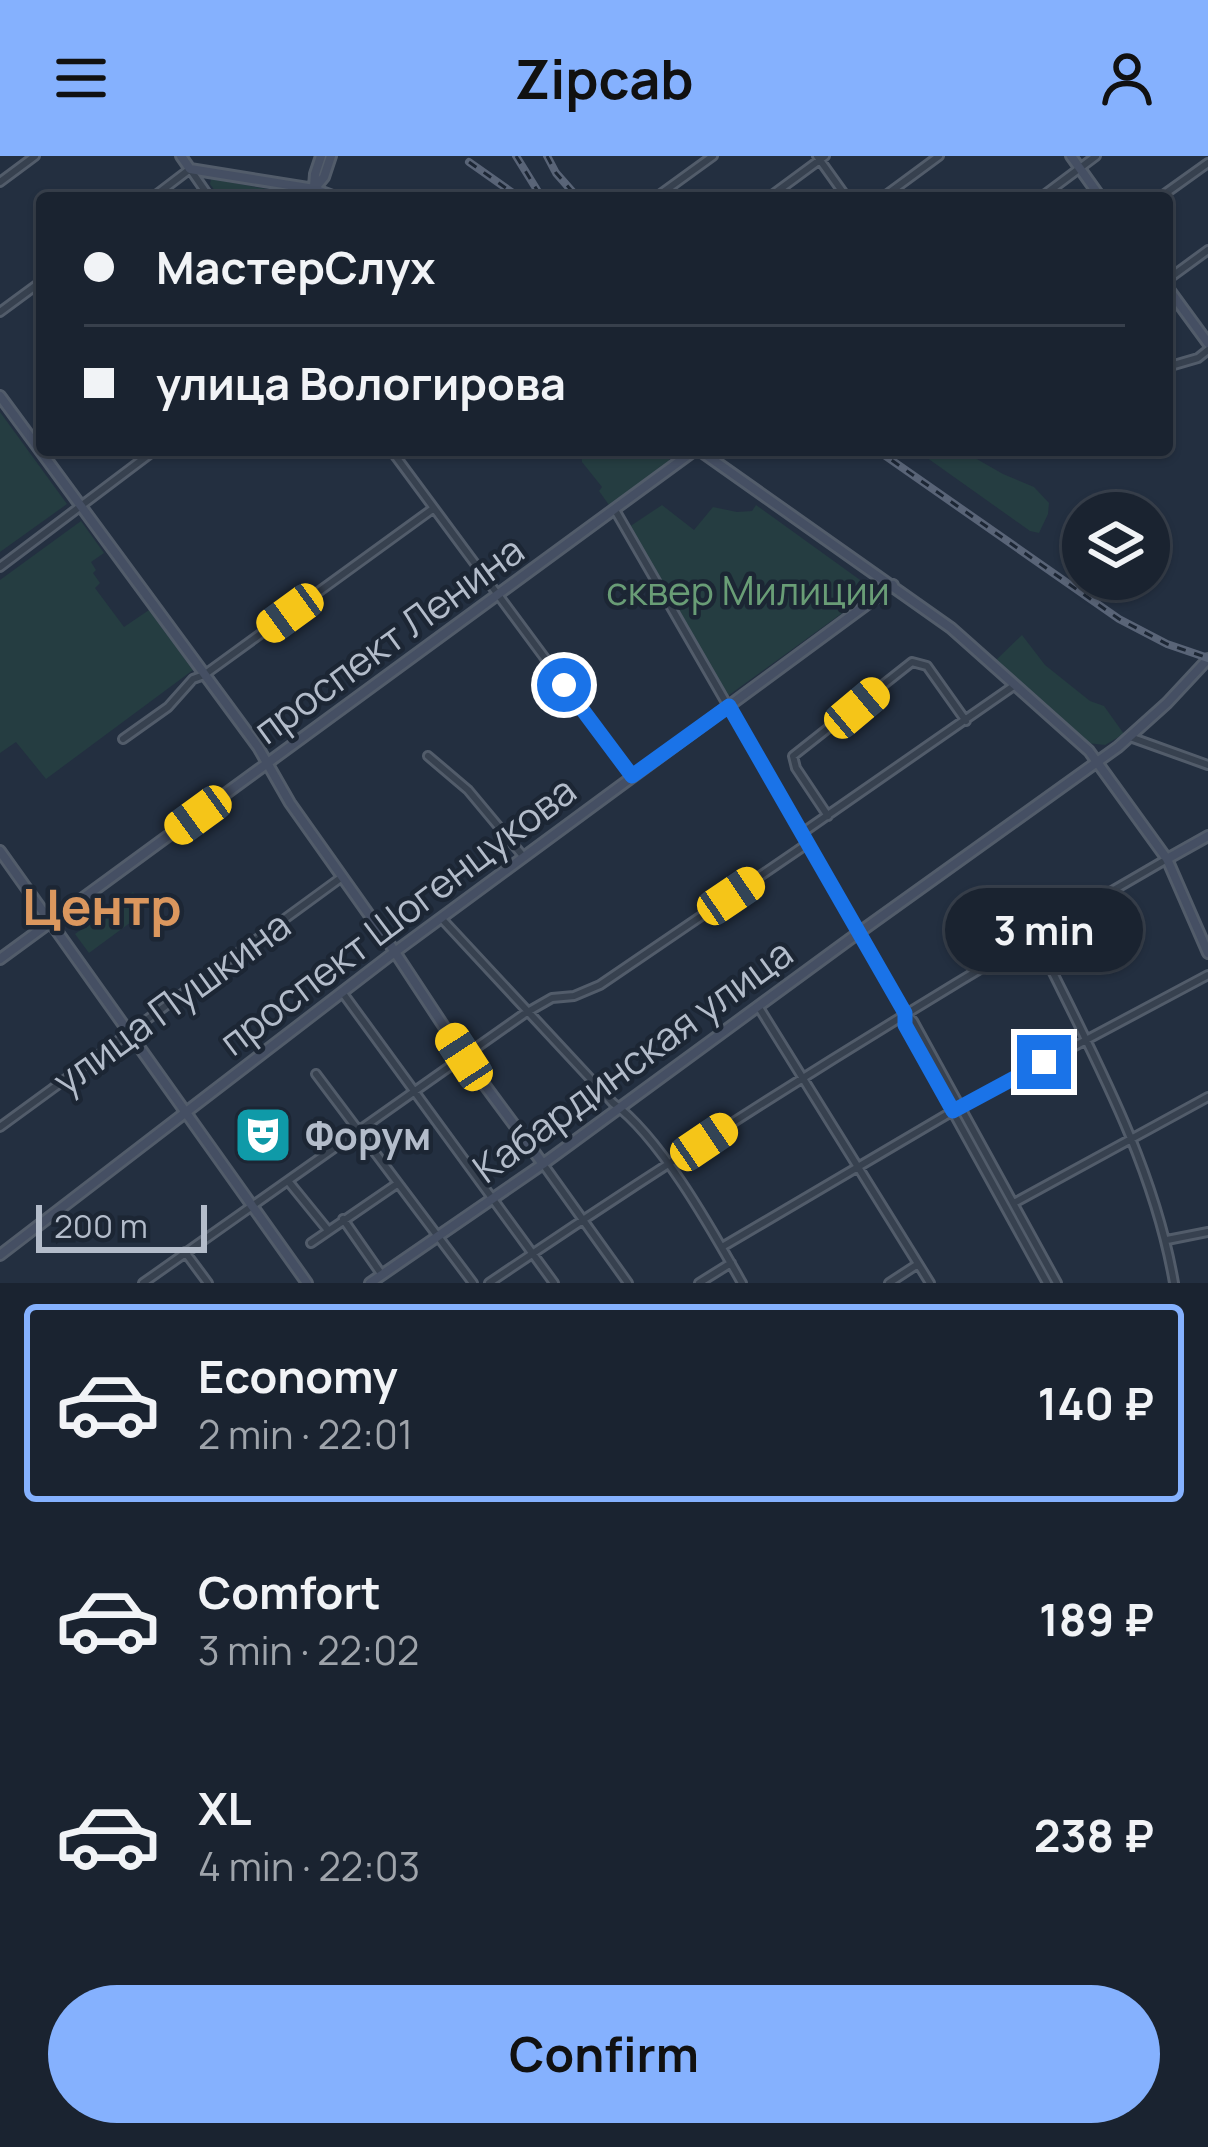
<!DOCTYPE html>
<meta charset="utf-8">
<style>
:root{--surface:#1a2330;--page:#272f3c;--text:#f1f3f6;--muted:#9fa4ab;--line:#38404c;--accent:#85b1fe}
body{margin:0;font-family:Manrope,sans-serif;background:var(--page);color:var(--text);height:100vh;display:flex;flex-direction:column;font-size:45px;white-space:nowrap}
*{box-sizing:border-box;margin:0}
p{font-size:39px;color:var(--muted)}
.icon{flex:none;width:66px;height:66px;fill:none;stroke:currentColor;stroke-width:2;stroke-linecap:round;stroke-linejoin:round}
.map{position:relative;height:1127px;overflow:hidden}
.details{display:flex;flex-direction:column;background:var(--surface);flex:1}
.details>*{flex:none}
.hud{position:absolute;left:36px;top:36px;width:1137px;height:264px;border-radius:12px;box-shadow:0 3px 9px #0004,0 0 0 3px var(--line);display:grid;align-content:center;height:264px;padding:0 48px;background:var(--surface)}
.fabs{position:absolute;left:1062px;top:336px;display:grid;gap:24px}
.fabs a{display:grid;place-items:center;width:108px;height:108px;border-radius:50%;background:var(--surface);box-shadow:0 3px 9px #0004,0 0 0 3px var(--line);font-size:60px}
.scale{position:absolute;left:36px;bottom:30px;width:171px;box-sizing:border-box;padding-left:12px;border:6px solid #b3bcca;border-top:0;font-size:33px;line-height:42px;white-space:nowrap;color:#b3bcca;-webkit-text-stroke:9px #1c2634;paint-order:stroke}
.end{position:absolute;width:54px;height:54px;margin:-27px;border:15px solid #1a73e8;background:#fff;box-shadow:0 0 0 6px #fff}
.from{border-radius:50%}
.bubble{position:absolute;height:84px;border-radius:42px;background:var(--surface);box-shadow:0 3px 9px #0004,0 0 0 3px var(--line);font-size:39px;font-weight:700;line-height:84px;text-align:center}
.car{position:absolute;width:36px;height:72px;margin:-36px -18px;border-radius:15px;box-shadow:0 0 9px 3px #0007;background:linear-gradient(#f5c518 24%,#345 0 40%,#f5c518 0 76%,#345 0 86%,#f5c518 0)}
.hud b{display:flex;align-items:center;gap:42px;height:114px;font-size:45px}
.hud b+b{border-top:3px solid var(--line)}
.hud i{width:30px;height:30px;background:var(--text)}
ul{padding:21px 0 0;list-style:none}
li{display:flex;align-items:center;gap:36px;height:198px;margin:0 24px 18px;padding:0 24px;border:6px solid transparent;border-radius:12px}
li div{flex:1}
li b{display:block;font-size:45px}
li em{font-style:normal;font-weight:700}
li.on{border-color:var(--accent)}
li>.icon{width:108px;height:108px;stroke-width:1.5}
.button{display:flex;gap:24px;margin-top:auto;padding:24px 48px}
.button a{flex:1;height:138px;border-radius:72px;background:var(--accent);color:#111;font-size:48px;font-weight:700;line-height:138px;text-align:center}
header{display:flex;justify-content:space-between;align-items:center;height:156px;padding:0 48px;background:var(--accent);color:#111;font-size:54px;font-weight:700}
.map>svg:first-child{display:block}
</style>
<header><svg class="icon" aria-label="menu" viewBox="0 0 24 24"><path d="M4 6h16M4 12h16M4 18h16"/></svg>Zipcab<svg class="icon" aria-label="person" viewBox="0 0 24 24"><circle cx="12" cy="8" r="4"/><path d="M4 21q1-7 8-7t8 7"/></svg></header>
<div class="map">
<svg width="1208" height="1127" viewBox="0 0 1208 1127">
<rect width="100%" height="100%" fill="#232f40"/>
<path fill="#253d41" d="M211 23 284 36 296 42H220L210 28Z
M0 256 67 348 0 396Z
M581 294H663L671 306 609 349 599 335 602 331 582 306Z
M916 294H961L1003 318 1034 331 1049 347 1048 358 1039 377 1030 375Z
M662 349 694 374 713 351 737 356 752 355 756 349 874 434 725 542 629 371Z
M81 365 104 397 91 406 96 414 93 417 100 427 95 432 124 471 149 454 193 514 46 623 16 586 0 597V424Z
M1022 479 1045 509 1090 545 1104 550 1124 578 1105 589 1087 587 994 506Z
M133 736 145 751 142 758 89 797 75 778Z"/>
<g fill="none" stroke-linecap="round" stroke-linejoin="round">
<g stroke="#525c6a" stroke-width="12">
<path id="street" d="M817 0 847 42
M0 26 35 0
M152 42 190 13 210 42
M655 42 713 0
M768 42 825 0
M882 42 939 0
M1040 42 1096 0
M1159 42 1208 7
M1167 124 1208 94
M0 156 42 125
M1167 211 1198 202 1208 194
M391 294 632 620
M615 354 905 857 913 865 1057 1127
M0 411 155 294
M1130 581 1208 609
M123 583 168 551 193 523 204 519 434 352
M428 600 468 634 523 700
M828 660 796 612 793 600 912 506 927 510 966 565
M802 677 1015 529
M441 762 613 947C661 982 712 1074 742 1127
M1035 780C1089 892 1153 1004 1174 1127
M342 836 554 1127
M758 850 930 1127
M905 857V869L1047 1127
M316 918 473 1127
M0 971 342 721
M543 1008 628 1127
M288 1025 327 1073
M1014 1047 1208 941
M343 1063 382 1119
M1167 1084 1208 1076
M311 1087 397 1028
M722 1091 953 955 1208 819
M185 1096 208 1127
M143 1127 524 858 552 842 574 840 600 829 807 688
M489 1127C710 977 936 836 1167 703
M699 1127 731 1107
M889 1127 918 1108"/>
</g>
<g stroke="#525c6a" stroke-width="14">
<path id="secondary" d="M181 0 190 13 314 33 338 42
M1071 0 1101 42
M314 31 315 18 321 0
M314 33 324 21 331 0
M1167 131 1208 187
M0 240 258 591 290 647 389 787 464 901 543 1008
M699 294 951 472 1089 595 1167 703 1208 797
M0 695 307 1127
M1167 703 1208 680
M0 803 695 294
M0 1099 388 801 893 429
M370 1127 543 1008 850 783 1118 591 1167 547 1208 503"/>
</g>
<use href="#street" stroke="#37414f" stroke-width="6"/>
<use href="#secondary" stroke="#454f63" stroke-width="8"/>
<g stroke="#596477" stroke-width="8">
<path id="rail" d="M516 0 542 42
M547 0 556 17 578 42
M469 6 520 42
M877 294 1119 463 1167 488 1208 502"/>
</g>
<use href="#rail" stroke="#1c2634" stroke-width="3" stroke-dasharray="9" stroke-linecap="butt"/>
</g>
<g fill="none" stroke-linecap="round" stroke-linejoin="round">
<path stroke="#1a73e8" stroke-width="15" d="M564 529 632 620 729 550 905 857V869L953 955 1044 906"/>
</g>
<defs>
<g id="theatre-square" transform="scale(3)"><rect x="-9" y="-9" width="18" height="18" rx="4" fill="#0f9aa8" stroke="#1c2634"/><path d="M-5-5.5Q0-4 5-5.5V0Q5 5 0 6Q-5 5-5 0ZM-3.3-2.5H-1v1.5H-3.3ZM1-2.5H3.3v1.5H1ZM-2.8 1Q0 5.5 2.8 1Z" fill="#fff"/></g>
</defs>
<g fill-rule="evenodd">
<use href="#theatre-square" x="263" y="979"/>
</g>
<g text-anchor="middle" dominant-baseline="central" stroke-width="9" stroke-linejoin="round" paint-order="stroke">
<g font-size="39" fill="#699d76" stroke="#1c2634">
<text x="748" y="434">сквер Милиции</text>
</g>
<g font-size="39" fill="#b3bcca" stroke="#1c2634">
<text transform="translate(388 483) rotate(-36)">проспект Ленина</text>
<text transform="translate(397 759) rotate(-37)">проспект Шогенцукова</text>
<text transform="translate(171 846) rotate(-36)">улица Пушкина</text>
<text transform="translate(632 904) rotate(-36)">Кабардинская улица</text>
</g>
<g font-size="39" font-weight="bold" fill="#b3bcca" stroke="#1c2634" text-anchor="start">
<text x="305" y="979">Форум</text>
</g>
<g font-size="51" font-weight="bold" fill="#db975e" stroke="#1c2634">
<text x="102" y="749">Центр</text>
</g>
</g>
</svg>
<div class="fabs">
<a><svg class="icon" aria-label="layers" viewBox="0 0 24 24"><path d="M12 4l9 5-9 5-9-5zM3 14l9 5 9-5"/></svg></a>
</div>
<div class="scale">200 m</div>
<i class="end from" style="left:564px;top:529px"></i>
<i class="end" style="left:1044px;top:906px"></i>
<div class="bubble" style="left:945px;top:732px;width:198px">3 min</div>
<i class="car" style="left:290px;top:457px;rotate:234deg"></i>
<i class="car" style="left:857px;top:552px;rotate:50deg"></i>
<i class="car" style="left:198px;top:659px;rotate:234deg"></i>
<i class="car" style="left:731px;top:740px;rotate:56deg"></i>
<i class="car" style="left:464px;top:901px;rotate:327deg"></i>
<i class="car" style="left:704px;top:986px;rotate:56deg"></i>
<div class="hud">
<b><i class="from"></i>МастерСлух</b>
<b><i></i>улица Вологирова</b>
</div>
</div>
<section class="details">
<ul>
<li class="on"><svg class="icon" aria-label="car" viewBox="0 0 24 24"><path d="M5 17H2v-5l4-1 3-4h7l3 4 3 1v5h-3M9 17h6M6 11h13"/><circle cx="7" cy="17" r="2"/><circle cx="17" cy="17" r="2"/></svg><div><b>Economy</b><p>2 min · 22:01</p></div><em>140 ₽</em></li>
<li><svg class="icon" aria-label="car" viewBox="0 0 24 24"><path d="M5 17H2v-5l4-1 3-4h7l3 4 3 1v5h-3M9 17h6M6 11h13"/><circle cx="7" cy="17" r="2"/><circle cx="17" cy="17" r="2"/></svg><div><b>Comfort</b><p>3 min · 22:02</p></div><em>189 ₽</em></li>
<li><svg class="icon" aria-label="car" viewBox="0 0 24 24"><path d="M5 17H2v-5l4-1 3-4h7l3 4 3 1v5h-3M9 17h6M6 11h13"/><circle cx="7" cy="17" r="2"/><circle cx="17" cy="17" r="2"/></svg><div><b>XL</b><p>4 min · 22:03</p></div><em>238 ₽</em></li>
</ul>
<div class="button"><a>Confirm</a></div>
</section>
